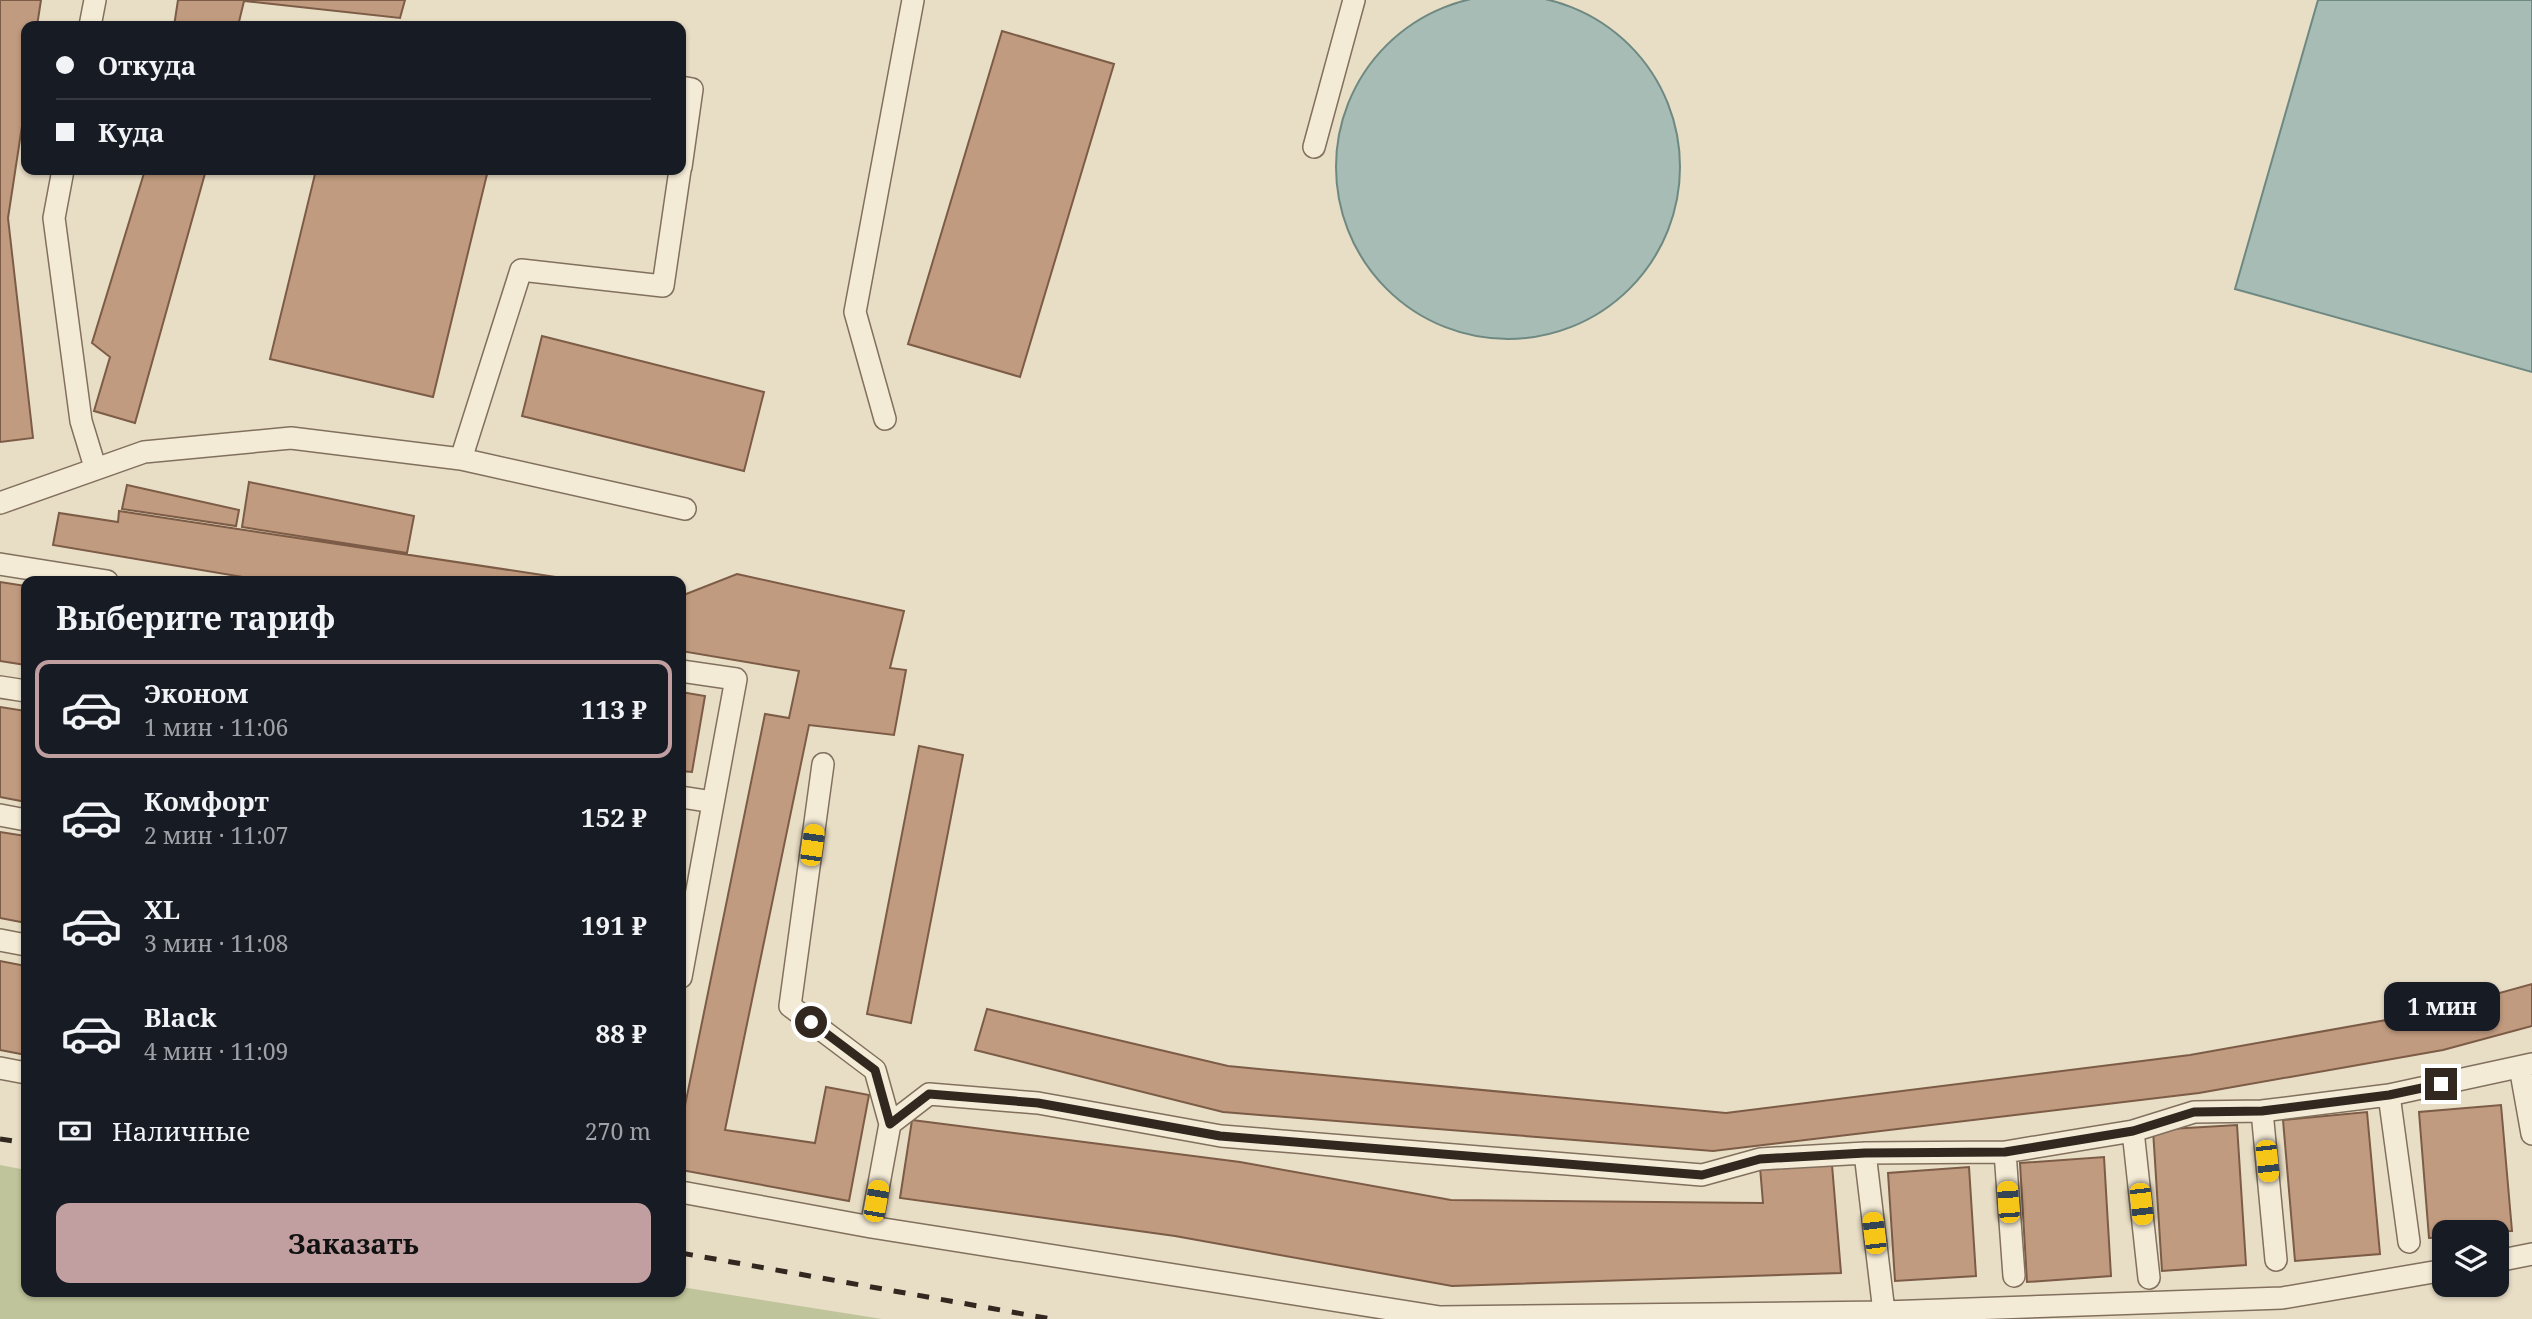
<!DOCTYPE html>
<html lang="ru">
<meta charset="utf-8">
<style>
:root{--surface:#171b24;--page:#242831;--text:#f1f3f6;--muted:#9ea1a6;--line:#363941;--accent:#c19ea0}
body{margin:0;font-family:"Noto Serif",serif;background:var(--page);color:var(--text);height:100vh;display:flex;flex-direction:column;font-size:26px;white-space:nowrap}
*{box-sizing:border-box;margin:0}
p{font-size:23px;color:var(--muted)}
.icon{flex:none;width:38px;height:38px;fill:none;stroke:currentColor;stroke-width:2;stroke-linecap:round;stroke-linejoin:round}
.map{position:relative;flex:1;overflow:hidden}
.side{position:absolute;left:21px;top:576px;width:665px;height:721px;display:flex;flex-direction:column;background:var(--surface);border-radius:14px;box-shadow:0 2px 5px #0004}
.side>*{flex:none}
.hud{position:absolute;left:21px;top:21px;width:665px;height:154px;border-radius:14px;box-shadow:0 2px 5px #0004;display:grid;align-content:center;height:154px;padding:0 35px;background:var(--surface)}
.tools{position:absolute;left:2432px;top:1220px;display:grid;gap:14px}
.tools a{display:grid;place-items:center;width:77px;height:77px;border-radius:14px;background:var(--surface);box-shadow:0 2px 5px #0004;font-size:35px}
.end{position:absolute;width:32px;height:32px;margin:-16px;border:9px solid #32281f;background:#fff;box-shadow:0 0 0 4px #fff}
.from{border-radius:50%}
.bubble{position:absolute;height:49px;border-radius:14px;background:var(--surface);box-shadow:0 2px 5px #0004;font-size:23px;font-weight:700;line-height:49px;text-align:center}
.car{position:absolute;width:21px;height:42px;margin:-21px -10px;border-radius:9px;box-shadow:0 0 5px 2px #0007;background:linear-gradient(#f5c518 24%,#345 0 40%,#f5c518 0 76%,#345 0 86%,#f5c518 0)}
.hud b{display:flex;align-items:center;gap:24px;height:66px;font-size:26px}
.hud b+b{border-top:2px solid var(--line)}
.hud i{width:18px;height:18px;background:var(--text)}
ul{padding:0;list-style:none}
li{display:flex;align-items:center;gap:21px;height:98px;margin:0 14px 10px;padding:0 21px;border:4px solid transparent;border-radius:14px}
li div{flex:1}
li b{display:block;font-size:26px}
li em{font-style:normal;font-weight:700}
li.selected{border-color:var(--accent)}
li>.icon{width:63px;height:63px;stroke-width:1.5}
h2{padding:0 35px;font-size:32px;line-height:84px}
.pay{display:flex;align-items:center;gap:18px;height:77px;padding:0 35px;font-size:26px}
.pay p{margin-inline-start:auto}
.action{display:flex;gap:14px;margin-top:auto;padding:14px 35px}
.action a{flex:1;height:80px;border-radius:14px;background:var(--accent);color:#111;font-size:28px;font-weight:700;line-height:80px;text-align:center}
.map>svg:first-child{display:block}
</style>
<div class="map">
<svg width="2532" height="1319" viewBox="0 0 2532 1319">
<rect width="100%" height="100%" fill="#e8ddc5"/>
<path fill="#bfc49a" d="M0 1165 26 1170V1292H681V1287L882 1319H0Z"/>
<path fill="#a6bcb5" stroke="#6e8982" stroke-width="2" d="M1336 167a172 172 0 1 1 344 0a172 172 0 1 1-344 0Z
M2318 0H2532V372L2235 289Z"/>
<path fill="#c19b7f" stroke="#7c5c46" stroke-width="2" d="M0 0H41L37 26H26V100L8 218 33 438 0 442Z
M178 0H405L400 18 244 1 238 26H174Z
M1002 31 1114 64 1020 377 908 344Z
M145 170H206L135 423 94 411 110 357 92 343Z
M316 170H488L433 397 270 359Z
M542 336 764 392 744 471 522 416Z
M249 482 414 516 407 553 242 527Z
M127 485 239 510 236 526 122 509Z
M119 511 582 581H267L53 545 59 513 118 522Z
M737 574 904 611 890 668 906 670 894 735 809 725 725 1130 815 1143 826 1087 869 1095 849 1201 681 1170V1125L765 714 789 718 799 671 681 651V596Z
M0 582 26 586V665L0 661Z
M681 692 705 696 692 772 681 771Z
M0 707 26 711V802L0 797Z
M919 746 963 755 911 1023 867 1014Z
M0 832 26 836V923L0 918Z
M0 961 26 966V1055L0 1050Z
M2532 984V1026L2443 1050 2199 1093 1713 1151 1223 1112 975 1050 987 1009 1228 1066 1726 1113 2190 1055 2431 1012Z
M2501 1105 2512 1231 2445 1232V1237L2429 1238 2419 1112Z
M2367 1112 2380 1254 2295 1261 2283 1120Z
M912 1120 1240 1162 1451 1200 1763 1203 1760 1167 1832 1165 1841 1273 1452 1286 1175 1236 900 1198Z
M2237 1125 2246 1265 2162 1271 2153 1130Z
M2104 1157 2111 1276 2027 1282 2020 1163Z
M1969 1167 1976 1276 1895 1281 1888 1173Z"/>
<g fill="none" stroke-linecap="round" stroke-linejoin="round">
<g stroke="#80705d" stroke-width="24">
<path id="lane" d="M90 26 95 0
M681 87 692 89 681 167
M1314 147 1354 0
M63 170 54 218 81 421 95 467
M885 419 855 312 913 0
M461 459 685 509
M0 503 144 452 291 438 461 459 521 270 663 286 680 170
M0 564 107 581
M681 671 736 679 681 977
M0 687 26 691
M823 764 790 1006 875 1070 890 1124
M681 797 713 802
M0 815 26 820
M0 940 26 945
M2520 1067 2532 1134
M0 1068 26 1073
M2389 1095 2409 1242
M2262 1111 2276 1260
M2133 1131 2149 1278
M2005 1152 2014 1276
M1865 1153 1884 1312
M681 1192 871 1227 1440 1317 1884 1312 2282 1298 2445 1270
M871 1227 890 1124 929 1094 1038 1103 1221 1136 1702 1175 1760 1159 1865 1153 2005 1152 2133 1131 2194 1112 2262 1111 2389 1095 2532 1064
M2497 1261 2532 1254"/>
</g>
<use href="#lane" stroke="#f4ebd7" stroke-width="21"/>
<path stroke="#32281f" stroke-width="5" stroke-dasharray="12 12" stroke-linecap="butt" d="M0 1139 26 1143
M681 1253 1051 1319"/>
</g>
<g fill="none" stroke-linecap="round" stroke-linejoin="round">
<path stroke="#32281f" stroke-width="9" d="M811 1022 875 1070 890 1124 929 1094 1038 1103 1220 1136 1702 1175 1760 1159 1865 1153 2005 1152 2133 1131 2194 1112 2262 1111 2389 1095 2441 1084"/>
</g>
</svg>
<div class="tools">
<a><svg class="icon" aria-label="layers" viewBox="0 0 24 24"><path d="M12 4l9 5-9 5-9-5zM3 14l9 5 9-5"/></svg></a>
</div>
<i class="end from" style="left:811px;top:1022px"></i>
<i class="end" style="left:2441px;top:1084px"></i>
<div class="bubble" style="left:2384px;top:982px;width:116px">1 мин</div>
<i class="car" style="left:812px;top:845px;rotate:8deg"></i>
<i class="car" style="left:2267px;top:1161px;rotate:174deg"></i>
<i class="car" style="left:876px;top:1201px;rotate:10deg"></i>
<i class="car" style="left:2008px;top:1202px;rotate:356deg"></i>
<i class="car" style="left:2141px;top:1204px;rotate:174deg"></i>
<i class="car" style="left:1874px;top:1233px;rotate:353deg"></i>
<div class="hud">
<b><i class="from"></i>Откуда</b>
<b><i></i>Куда</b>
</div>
<section class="side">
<h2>Выберите тариф</h2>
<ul>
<li class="selected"><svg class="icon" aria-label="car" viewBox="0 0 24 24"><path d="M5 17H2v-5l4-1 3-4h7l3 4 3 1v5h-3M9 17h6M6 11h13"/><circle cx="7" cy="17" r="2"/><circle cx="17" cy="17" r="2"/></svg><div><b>Эконом</b><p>1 мин · 11:06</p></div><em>113 ₽</em></li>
<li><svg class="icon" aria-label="car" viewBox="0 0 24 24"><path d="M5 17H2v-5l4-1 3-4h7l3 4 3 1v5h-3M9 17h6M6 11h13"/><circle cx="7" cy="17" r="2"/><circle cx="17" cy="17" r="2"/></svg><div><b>Комфорт</b><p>2 мин · 11:07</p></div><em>152 ₽</em></li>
<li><svg class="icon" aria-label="car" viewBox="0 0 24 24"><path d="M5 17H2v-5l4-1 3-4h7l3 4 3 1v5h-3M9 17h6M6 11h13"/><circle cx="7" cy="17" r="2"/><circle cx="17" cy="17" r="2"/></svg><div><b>XL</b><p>3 мин · 11:08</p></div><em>191 ₽</em></li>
<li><svg class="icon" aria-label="car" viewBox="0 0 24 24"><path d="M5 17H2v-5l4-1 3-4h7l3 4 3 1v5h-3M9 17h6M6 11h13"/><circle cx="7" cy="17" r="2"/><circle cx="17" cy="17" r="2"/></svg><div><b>Black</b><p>4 мин · 11:09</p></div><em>88 ₽</em></li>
</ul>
<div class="pay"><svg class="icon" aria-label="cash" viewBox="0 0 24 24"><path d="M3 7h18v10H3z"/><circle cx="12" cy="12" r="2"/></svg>Наличные<p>270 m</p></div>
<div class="action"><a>Заказать</a></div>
</section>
</div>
